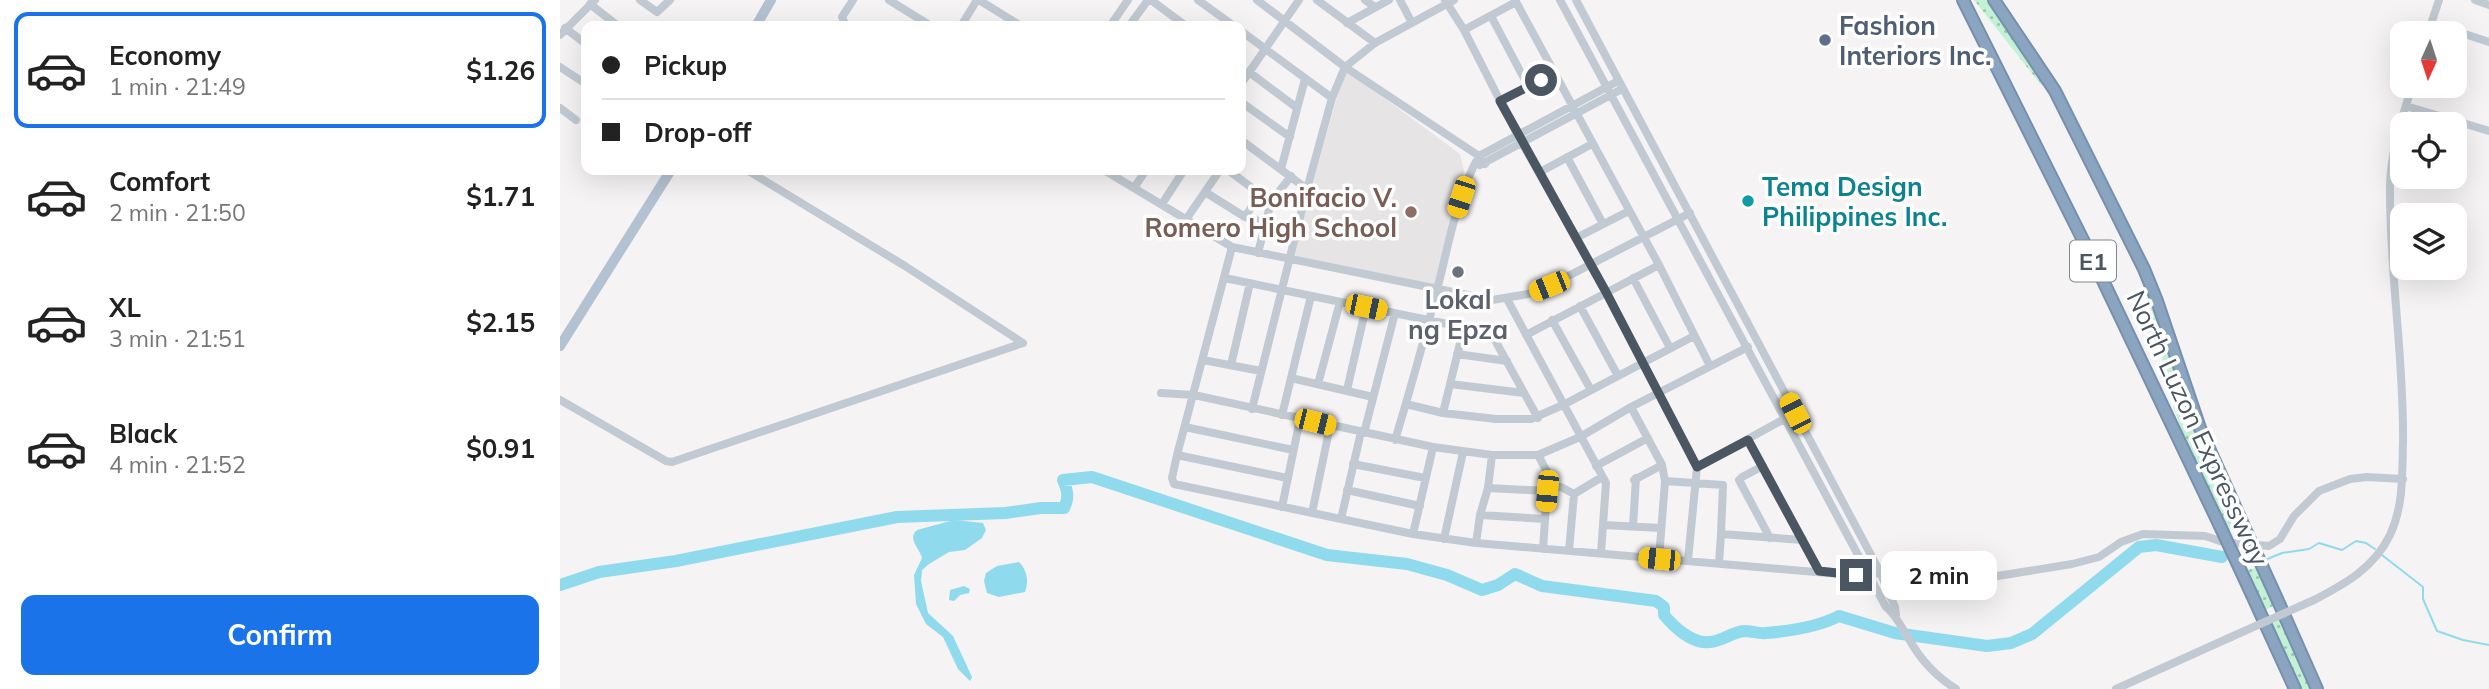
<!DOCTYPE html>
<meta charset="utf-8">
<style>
:root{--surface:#fff;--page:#f2f2f2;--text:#222;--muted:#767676;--line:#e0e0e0;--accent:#1a73e8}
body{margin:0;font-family:Mulish,sans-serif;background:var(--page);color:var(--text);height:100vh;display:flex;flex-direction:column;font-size:26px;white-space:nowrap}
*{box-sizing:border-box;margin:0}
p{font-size:23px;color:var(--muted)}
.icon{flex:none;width:38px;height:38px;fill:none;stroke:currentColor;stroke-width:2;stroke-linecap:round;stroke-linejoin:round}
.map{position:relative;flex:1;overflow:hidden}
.side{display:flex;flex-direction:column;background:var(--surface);width:560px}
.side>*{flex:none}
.top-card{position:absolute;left:21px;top:21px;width:665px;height:154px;border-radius:14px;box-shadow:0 7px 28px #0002;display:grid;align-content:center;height:154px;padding:0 21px;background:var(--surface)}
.needle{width:46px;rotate:183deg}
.buttons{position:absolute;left:1830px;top:21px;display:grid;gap:14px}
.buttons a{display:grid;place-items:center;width:77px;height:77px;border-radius:14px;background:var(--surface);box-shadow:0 7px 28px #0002;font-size:35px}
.end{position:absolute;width:32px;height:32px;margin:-16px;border:9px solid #4a5661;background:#fff;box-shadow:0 0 0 4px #fff}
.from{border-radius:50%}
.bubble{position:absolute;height:49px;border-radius:14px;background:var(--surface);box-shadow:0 7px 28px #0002;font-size:23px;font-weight:700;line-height:49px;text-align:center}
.car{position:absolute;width:21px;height:42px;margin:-21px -10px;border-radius:9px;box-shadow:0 0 5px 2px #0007;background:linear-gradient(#f5c518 24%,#345 0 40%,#f5c518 0 76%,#345 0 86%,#f5c518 0)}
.top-card b{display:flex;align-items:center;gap:24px;height:66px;font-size:26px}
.top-card b+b{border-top:2px solid var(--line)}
.top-card i{width:18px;height:18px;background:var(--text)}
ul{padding:12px 0 0;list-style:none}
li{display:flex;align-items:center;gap:21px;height:116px;margin:0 14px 10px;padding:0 7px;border:4px solid transparent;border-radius:14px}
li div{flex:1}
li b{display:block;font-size:26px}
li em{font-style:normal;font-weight:700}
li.active{border-color:var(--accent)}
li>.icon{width:63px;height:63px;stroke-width:1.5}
.primary-button{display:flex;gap:14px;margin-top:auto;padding:14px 21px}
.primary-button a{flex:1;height:80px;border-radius:14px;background:var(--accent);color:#fff;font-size:28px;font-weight:700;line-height:80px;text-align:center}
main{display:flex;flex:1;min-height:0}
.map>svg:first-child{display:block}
</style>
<main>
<section class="side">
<ul>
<li class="active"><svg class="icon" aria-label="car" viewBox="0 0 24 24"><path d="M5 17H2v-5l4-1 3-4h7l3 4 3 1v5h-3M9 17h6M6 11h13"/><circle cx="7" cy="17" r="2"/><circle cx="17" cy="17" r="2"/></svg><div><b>Economy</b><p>1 min · 21:49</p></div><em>$1.26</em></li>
<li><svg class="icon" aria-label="car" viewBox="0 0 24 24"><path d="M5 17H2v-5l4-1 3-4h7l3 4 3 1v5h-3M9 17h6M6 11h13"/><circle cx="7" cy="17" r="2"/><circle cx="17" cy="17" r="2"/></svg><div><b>Comfort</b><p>2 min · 21:50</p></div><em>$1.71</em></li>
<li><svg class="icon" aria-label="car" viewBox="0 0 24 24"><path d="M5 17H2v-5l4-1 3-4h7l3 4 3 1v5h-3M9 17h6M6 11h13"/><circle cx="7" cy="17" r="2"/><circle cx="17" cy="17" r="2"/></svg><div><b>XL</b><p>3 min · 21:51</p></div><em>$2.15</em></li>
<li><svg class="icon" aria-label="car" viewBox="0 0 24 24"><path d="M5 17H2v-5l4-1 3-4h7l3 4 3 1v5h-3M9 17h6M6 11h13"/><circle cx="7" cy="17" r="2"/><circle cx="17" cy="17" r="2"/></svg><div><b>Black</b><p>4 min · 21:52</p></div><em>$0.91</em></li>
</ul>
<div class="primary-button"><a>Confirm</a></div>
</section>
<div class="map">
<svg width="1929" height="689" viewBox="0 0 1929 689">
<defs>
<pattern id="grass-dots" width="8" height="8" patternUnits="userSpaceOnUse" patternTransform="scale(1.75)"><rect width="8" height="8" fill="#c3f1d5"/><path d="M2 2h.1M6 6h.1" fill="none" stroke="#a0c6b0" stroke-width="1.8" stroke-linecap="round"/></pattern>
</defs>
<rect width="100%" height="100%" fill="#f5f3f3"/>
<path fill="#e6e4e5" d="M784 72H789L900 154 904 171 874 286 732 257Z"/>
<path fill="url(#grass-dots)" d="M1414 0H1429L1486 82 1481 85Z
M1595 304 1626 405 1678 526 1668 531 1625 440 1614 408 1590 306Z
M1698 568 1716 605 1703 611 1685 570Z
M1720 614 1754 689H1738L1707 621Z"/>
<path fill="#90daee" d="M394 520 423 523 426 530 422 538 405 550 389 552 369 564 362 570 361 581 368 613 393 636 412 677 410 681 398 669 383 637 366 624 356 604 354 575 362 558C359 547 347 539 357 530Z
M459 562C467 570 469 581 465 592L439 597 427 593 424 581 426 573 437 566Z
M404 586 410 589 409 593 400 595 394 601 389 600 390 590Z"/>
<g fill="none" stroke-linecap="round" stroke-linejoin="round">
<path stroke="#90daee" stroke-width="2" d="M1822 555 1863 587V599L1877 631 1903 640 1929 645
M1681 558 1692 559
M1705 560 1722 553 1749 549 1759 543 1782 550 1796 541 1806 543 1815 549"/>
<path stroke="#90daee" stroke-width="12" d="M0 585 39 572 116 561 337 517 445 513 481 508H504C509 498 508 491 503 480L532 477 767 555 847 564 887 575 922 590 938 585 955 574 982 586 1096 601 1104 607V615C1114 627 1132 644 1149 642 1161 642 1172 632 1184 631 1192 631 1199 634 1206 633 1230 631 1258 627 1279 616L1335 633 1427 646 1451 643 1472 634 1579 547 1596 545 1662 557"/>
<g stroke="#7690ad" stroke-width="14">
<path id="highway" d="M1403 0 1536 266 1659 524
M1434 0 1495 91 1584 269 1597 301 1640 428 1687 533
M1692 595 1735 689
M1718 601 1757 689"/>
</g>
<path stroke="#c1cad2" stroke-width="8" d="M80 0 97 12 110 0
M329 0 371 26
M419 0 461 26
M591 0 626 26
M638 0 674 26
M697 0 785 67 919 156 925 164
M757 0 815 43
M805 0 815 7
M840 0 852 23
M885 0 904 30 957 134 1046 292 1137 467 1128 560
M955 0 1099 265 1150 366
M1000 0 1326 607C1337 616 1341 627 1349 639 1360 659 1377 677 1396 689
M1016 0 1320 572 1335 607 1336 615
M1915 0 1929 5
M30 4 58 26
M931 16 968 86
M787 23 829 0
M1871 23 1929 42
M286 26 282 17 293 0
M401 26 417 0
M550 26 568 0
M569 26 588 0
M5 28 26 44
M904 30 956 2
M681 31 772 98
M1868 33 1879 0
M0 35 35 0
M0 67 26 84
M689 72 737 108
M681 84 739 0
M940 101 994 73
M681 102 730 137
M1846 106 1929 131
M0 108 16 120
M681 140 747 189
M1007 157 1043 224
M920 165 1062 89
M721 169 745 79
M187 170 345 266 463 343
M544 170 672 247 932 300 968 294 989 286 1130 213
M668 170 711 202
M980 172 1032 144
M574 188 586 170
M645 192 685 217 706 223
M602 204 624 170
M685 217 700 194
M627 218 660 170
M1016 238 1069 211
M672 247 617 455 612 478 614 484 853 534 916 543 1302 576H1310L1320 572
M698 253 711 202 731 176
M665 278 931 333 978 418
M1073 278 1110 348
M947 299 1046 483 1041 553
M1020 306 1058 376
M992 320 1031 390
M966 335 1099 265
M897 354 947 361
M643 360 701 371
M671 365 690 283
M731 378 813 397
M758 384 780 302
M890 384 964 393
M787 390 806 307
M601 393 634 395 873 447 932 455H978L1020 437 1071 407 1188 347
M0 400 106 461 112 462 463 343
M846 404 883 413 936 419H971L1003 405 1134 336
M1071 407 1102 465 1105 481 1099 559
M692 409 747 189 772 98 785 67 815 43 894 0
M883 413 904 327
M722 415 751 296
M625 427 733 450
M804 433 835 313
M835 440C850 391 864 340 877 290 889 244 896 197 919 156L1058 81
M1188 440 1259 571
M617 455 727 478
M932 455 928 488 987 491
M978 455 991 479 987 491 983 549
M793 464 865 478
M1036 466 1088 438
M1203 466 1182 477 1179 480 1210 538
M1137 467 1235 413
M1074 480 1102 465
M1105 481 1163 485 1161 534
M989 485 1001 487 1014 494
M787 490 860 506
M722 507 740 419
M752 513 770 426
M920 515 928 488
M781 519 801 432
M1043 525 1101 528
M1073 526 1076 478
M853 534 873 447
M884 539 903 452
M916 543 920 515 985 519
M1009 551 1014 494 1042 477
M1159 563 1161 534 1243 540
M1333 581 1394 583 1512 564 1539 557 1561 542 1583 534 1645 536 1663 542 1709 546 1720 539 1734 516 1759 491 1790 479 1807 477 1843 479
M1754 600C1785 584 1814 568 1830 535 1844 505 1842 473 1843 441 1844 355 1829 270 1830 185 1831 150 1842 118 1852 86
M1556 689 1671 637"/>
<path stroke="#b3c2d1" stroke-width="10" d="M196 26 211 0
M0 346 111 170"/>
<use href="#highway" stroke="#8ba5c1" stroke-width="10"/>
<g stroke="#7690ad" stroke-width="14" stroke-linecap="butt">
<path id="highway-bridge" d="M1659 524 1692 595
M1687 533 1718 601"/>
</g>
<path stroke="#c1cad2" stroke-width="8" d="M1671 637 1754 600"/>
<use href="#highway-bridge" stroke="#8ba5c1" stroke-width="10"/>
</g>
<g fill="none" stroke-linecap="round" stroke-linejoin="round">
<path stroke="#4a5661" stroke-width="9" d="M981 80 940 101 1046 292 1137 467 1188 440 1259 571 1296 575"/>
</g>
<circle fill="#5c6f8a" stroke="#fff" stroke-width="2.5" cx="1265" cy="40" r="7"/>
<circle fill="#0f9aa8" stroke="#fff" stroke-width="2.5" cx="1188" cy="201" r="7"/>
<circle fill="#8d6e63" stroke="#fff" stroke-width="2.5" cx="851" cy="212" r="7"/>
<circle fill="#6b7280" stroke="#fff" stroke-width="2.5" cx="898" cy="272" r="7"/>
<g text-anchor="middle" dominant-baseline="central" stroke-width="7" stroke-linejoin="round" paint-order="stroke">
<rect fill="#fff" stroke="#808990" stroke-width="2" x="1510" y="240.5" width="46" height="41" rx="5"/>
<g font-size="24" font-weight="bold" fill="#4a5661">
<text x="1533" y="261">E1</text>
</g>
<g font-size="26" font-weight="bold" fill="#4e5e75" stroke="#fff" text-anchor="start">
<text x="1279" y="25">Fashion<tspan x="1279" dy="30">Interiors Inc.</tspan></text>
</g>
<g font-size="26" font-weight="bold" fill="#0d838f" stroke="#fff" text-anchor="start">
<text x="1202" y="186">Tema Design<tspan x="1202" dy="30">Philippines Inc.</tspan></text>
</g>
<g font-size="26" font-weight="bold" fill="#785e54" stroke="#fff" text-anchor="end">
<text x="837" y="197">Bonifacio V.<tspan x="837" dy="30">Romero High School</tspan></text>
</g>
<g font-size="26" font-weight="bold" fill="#5b616d" stroke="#fff">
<text x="898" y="299">Lokal<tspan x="898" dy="30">ng Epza</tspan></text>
</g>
<g font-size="26" fill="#4a5661" stroke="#fff">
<text transform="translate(1638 428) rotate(65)">North Luzon Expressway</text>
</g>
</g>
</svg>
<div class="buttons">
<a><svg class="needle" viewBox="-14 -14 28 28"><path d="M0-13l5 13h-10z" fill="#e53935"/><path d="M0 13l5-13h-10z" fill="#767676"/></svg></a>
<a><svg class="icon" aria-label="locate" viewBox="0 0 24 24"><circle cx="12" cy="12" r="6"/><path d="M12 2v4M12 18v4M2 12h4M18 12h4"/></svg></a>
<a><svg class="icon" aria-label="layers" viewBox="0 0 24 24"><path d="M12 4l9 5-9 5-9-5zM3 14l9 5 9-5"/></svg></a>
</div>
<i class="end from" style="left:981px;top:80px"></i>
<i class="end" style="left:1296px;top:575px"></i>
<div class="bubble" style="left:1321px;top:551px;width:116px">2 min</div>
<i class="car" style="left:901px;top:197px;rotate:198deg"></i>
<i class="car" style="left:989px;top:286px;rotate:248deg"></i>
<i class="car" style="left:806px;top:307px;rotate:102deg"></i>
<i class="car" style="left:1235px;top:413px;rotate:333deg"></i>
<i class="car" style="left:755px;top:422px;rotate:104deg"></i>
<i class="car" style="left:987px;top:491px;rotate:185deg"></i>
<i class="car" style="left:1099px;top:559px;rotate:276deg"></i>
<div class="top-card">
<b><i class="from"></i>Pickup</b>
<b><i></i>Drop-off</b>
</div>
</div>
</main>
